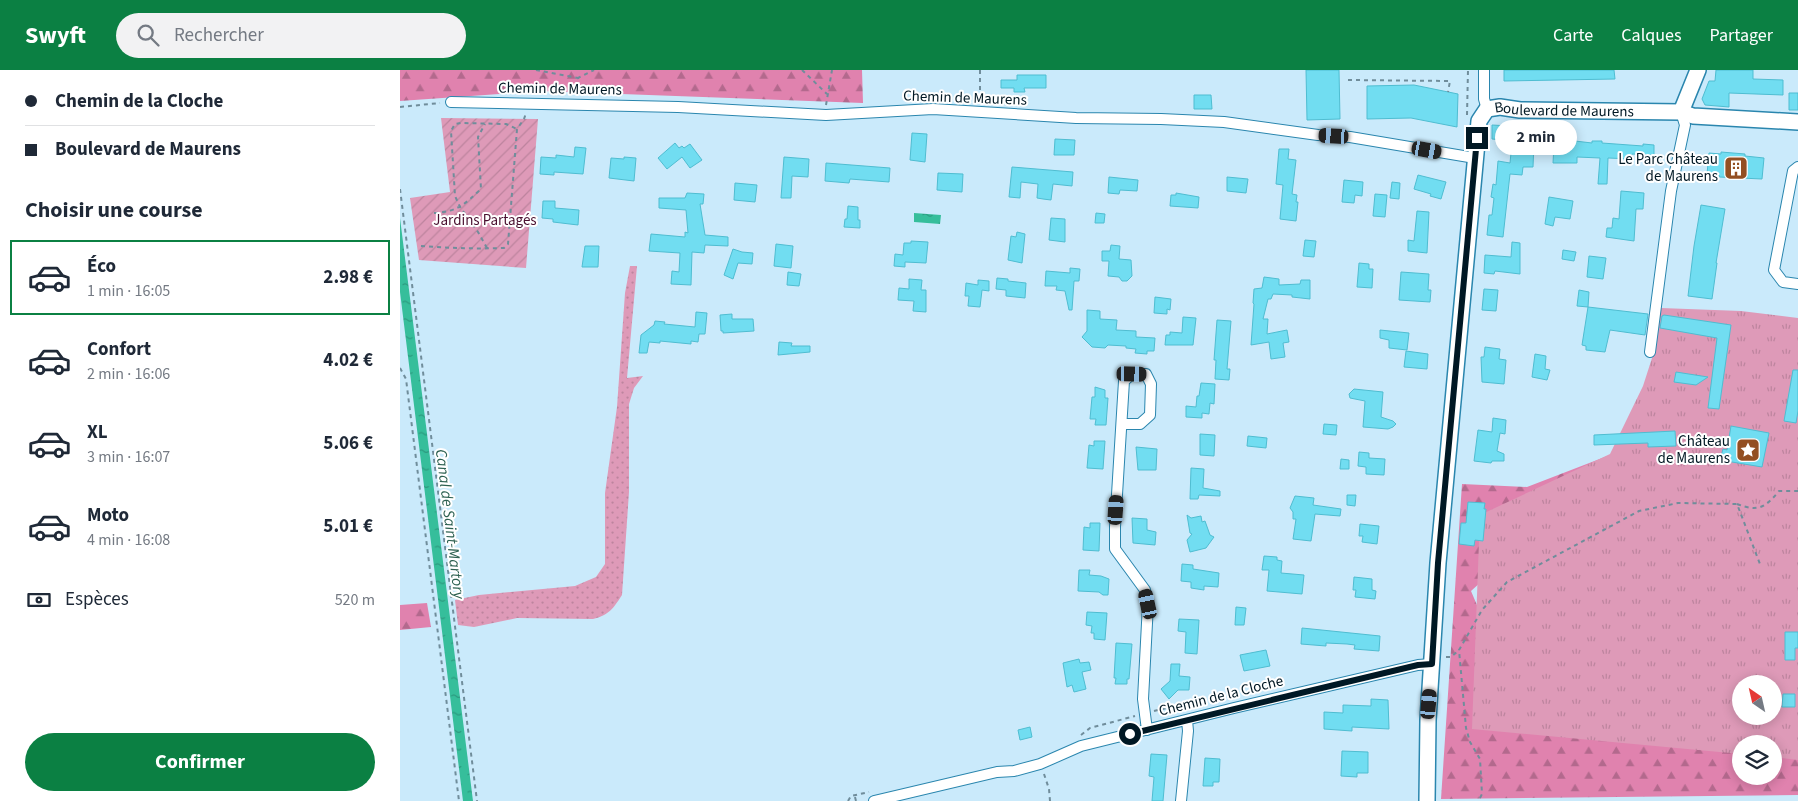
<!DOCTYPE html>
<html lang="fr">
<meta charset="utf-8">
<style>
:root{--surface:#fff;--page:#f2f2f3;--text:#1f2937;--muted:#747a83;--line:#e0e1e3;--accent:#0b8043}
body{margin:0;font-family:"Source Sans 3",sans-serif;background:var(--page);color:var(--text);height:100vh;display:flex;flex-direction:column;font-size:19px;white-space:nowrap}
*{box-sizing:border-box;margin:0}
p{font-size:16px;color:var(--muted)}
.icon{flex:none;width:28px;height:28px;fill:none;stroke:currentColor;stroke-width:2;stroke-linecap:round;stroke-linejoin:round}
.map{position:relative;flex:1;overflow:hidden}
.drawer{display:flex;flex-direction:column;background:var(--surface);width:400px}
.drawer>*{flex:none}
.banner{display:grid;align-content:center;height:110px;padding:0 25px;background:var(--surface)}
.needle{width:32px;rotate:326deg}
.buttons{position:absolute;left:1332px;top:605px;display:grid;gap:10px}
.buttons a{display:grid;place-items:center;width:50px;height:50px;border-radius:50%;background:var(--surface);box-shadow:0 2px 12px #0003;font-size:25px}
.end{position:absolute;width:22px;height:22px;margin:-11px;border:6px solid #001824;background:#fff;box-shadow:0 0 0 2px #fff}
.from{border-radius:50%}
.bubble{position:absolute;height:35px;border-radius:18px;background:var(--surface);box-shadow:0 2px 12px #0003;font-size:16px;font-weight:700;line-height:35px;text-align:center}
.car{position:absolute;width:15px;height:30px;margin:-15px -8px;border-radius:6px;box-shadow:0 0 4px 1px #0007;background:linear-gradient(#222 24%,#8ab4d8 0 40%,#222 0 76%,#8ab4d8 0 86%,#222 0)}
.banner b{display:flex;align-items:center;gap:18px;height:48px;font-size:19px}
.banner b+b{border-top:1px solid var(--line)}
.banner i{width:12px;height:12px;background:var(--text)}
ul{padding:0;list-style:none}
li{display:flex;align-items:center;gap:15px;height:75px;margin:0 10px 8px;padding:0 15px;border:2px solid transparent;border-radius:0px}
li div{flex:1}
li b{display:block;font-size:19px}
li em{font-style:normal;font-weight:700}
li.selected{border-color:var(--accent)}
li>.icon{width:45px;height:45px;stroke-width:1.5}
h2{padding:0 25px;font-size:22px;line-height:60px}
.pay{display:flex;align-items:center;gap:12px;height:55px;padding:0 25px;font-size:19px}
.pay p{margin-inline-start:auto}
.primary-button{display:flex;gap:10px;margin-top:auto;padding:10px 25px}
.primary-button a{flex:1;height:58px;border-radius:30px;background:var(--accent);color:#fff;font-size:20px;font-weight:700;line-height:58px;text-align:center}
header{display:flex;align-items:center;gap:30px;box-sizing:border-box;height:70px;padding:0 25px;background:var(--accent);color:#fff}
header strong{font-size:24px}
nav{display:flex;gap:28px;margin-inline-start:auto;font-size:18px}
.search{width:350px;height:45px;background:var(--page);display:flex;align-items:center;gap:12px;box-sizing:border-box;padding:0 18px;border-radius:28px;color:var(--muted);font-size:19px}
main{display:flex;flex:1;min-height:0}
.map>svg:first-child{display:block}
</style>
<header>
<strong>Swyft</strong>
<div class="search"><svg class="icon" aria-label="search" viewBox="0 0 24 24"><circle cx="10" cy="10" r="6"/><path d="M15 15l6 6"/></svg>Rechercher</div>
<nav><a>Carte</a><a>Calques</a><a>Partager</a></nav>
</header>
<main>
<section class="drawer">
<div class="banner">
<b><i class="from"></i>Chemin de la Cloche</b>
<b><i></i>Boulevard de Maurens</b>
</div>
<h2>Choisir une course</h2>
<ul>
<li class="selected"><svg class="icon" aria-label="car" viewBox="0 0 24 24"><path d="M5 17H2v-5l4-1 3-4h7l3 4 3 1v5h-3M9 17h6M6 11h13"/><circle cx="7" cy="17" r="2"/><circle cx="17" cy="17" r="2"/></svg><div><b>Éco</b><p>1 min · 16:05</p></div><em>2.98 €</em></li>
<li><svg class="icon" aria-label="car" viewBox="0 0 24 24"><path d="M5 17H2v-5l4-1 3-4h7l3 4 3 1v5h-3M9 17h6M6 11h13"/><circle cx="7" cy="17" r="2"/><circle cx="17" cy="17" r="2"/></svg><div><b>Confort</b><p>2 min · 16:06</p></div><em>4.02 €</em></li>
<li><svg class="icon" aria-label="car" viewBox="0 0 24 24"><path d="M5 17H2v-5l4-1 3-4h7l3 4 3 1v5h-3M9 17h6M6 11h13"/><circle cx="7" cy="17" r="2"/><circle cx="17" cy="17" r="2"/></svg><div><b>XL</b><p>3 min · 16:07</p></div><em>5.06 €</em></li>
<li><svg class="icon" aria-label="car" viewBox="0 0 24 24"><path d="M5 17H2v-5l4-1 3-4h7l3 4 3 1v5h-3M9 17h6M6 11h13"/><circle cx="7" cy="17" r="2"/><circle cx="17" cy="17" r="2"/></svg><div><b>Moto</b><p>4 min · 16:08</p></div><em>5.01 €</em></li>
</ul>
<div class="pay"><svg class="icon" aria-label="cash" viewBox="0 0 24 24"><path d="M3 7h18v10H3z"/><circle cx="12" cy="12" r="2"/></svg>Espèces<p>520 m</p></div>
<div class="primary-button"><a>Confirmer</a></div>
</section>
<div class="map">
<svg width="1398" height="731" viewBox="0 0 1398 731">
<defs>
<pattern id="grass-dots" width="8" height="8" patternUnits="userSpaceOnUse" patternTransform="scale(1.25)"><rect width="8" height="8" fill="#de9ab8"/><path d="M2 2h.1M6 6h.1" fill="none" stroke="#bd849e" stroke-width="1.8" stroke-linecap="round"/></pattern>
<pattern id="forest-firs" width="22" height="20" patternUnits="userSpaceOnUse" patternTransform="scale(1.25)"><rect width="22" height="20" fill="#e082ae"/><path d="M5 1l3.5 6h-7zM16 11l3.5 6h-7z" fill="#b3698d"/></pattern>
<pattern id="park-tufts" width="24" height="20" patternUnits="userSpaceOnUse" patternTransform="scale(1.25)"><rect width="24" height="20" fill="#de9ab8"/><path d="M3 7l-1-3M5 7V3M7 7l1-3M15 17l-1-3M17 17v-4M19 17l1-3" fill="none" stroke="#bd849e"/></pattern>
<pattern id="garden-furrows" width="10" height="10" patternUnits="userSpaceOnUse" patternTransform="scale(1.25)"><rect width="10" height="10" fill="#de9ab8"/><path d="M-1 1l2-2M0 10L10 0M9 11l2-2" fill="none" stroke="#bd849e"/></pattern>
<pattern id="water-ripples" width="26" height="14" patternUnits="userSpaceOnUse" patternTransform="scale(1.25)"><rect width="26" height="14" fill="#36be9b"/><path d="M2 4q2-2 4 0t4 0M15 11q2-2 4 0t4 0" fill="none" stroke="#2b997e"/></pattern>
</defs>
<rect width="100%" height="100%" fill="#caeafb"/>
<path fill="url(#grass-dots)" d="M230 196H237L227 308 243 306 234 318 229 334V422L222 525C213 539 209 545 193 549L117 548 74 557 58 555 55 530 79 525 175 516 196 507 205 494V423L217 337 225 223Z"/>
<path fill="url(#forest-firs)" fill-rule="evenodd" d="M0 0H462L463 33 140 21 0 31Z
M1210 385 1114 482 1071 521 1085 554 1341 614V646L1398 682V725L1041 729 1062 414 1127 417ZM1341 674H1374V706H1341Z
M27 533 31 557 0 560V535Z"/>
<path fill="url(#park-tufts)" fill-rule="evenodd" d="M1261 238 1341 241 1398 248V690L1374 687V674H1341V684L1072 659 1080 445 1210 384 1243 316 1253 285ZM1341 614H1374V646H1341Z"/>
<path fill="url(#garden-furrows)" d="M41 48 138 49 126 198 19 190 10 128 50 122Z"/>
<path fill="url(#water-ripples)" d="M514 143 541 145 540 154 514 152Z
M0 148 73 731H63L0 222Z"/>
<path fill="#71ddf1" stroke="#4fbdd1" d="M906 0H939L940 49 907 50Z
M1104 0H1214L1215 9 1104 11Z
M1316 0H1353V9L1383 10V25L1329 23V37L1305 35 1302 29 1309 11H1315Z
M617 5H646V18H624L625 22H614V18H601V10H617Z
M1014 15 1058 24 1057 57 1011 48 967 49V16Z
M1389 23H1398V40H1389Z
M794 25H811L812 39H794Z
M1092 55 1144 58 1168 61V63H1175V71L1192 73V71H1202V73L1243 76V74L1254 75V85L1232 84 1231 89 1208 88 1207 114H1198L1200 88 1177 87V93H1153L1154 74 1134 72 1133 97H1123L1122 105 1110 104 1103 167 1087 165 1089 145H1092L1094 128 1091 127 1093 114 1096 115 1098 91 1110 93 1112 73H1103V70L1092 69Z
M512 63 527 64 525 92 510 90Z
M655 69 675 70 674 85H654Z
M275 73 279 78 282 76 284 78 290 74 302 90 290 98 282 87 267 99 258 88Z
M175 77 186 78 183 104 154 102V105L140 104 141 87 156 88V85L174 87Z
M879 79H889L888 89 896 90 892 124 897 125 896 132H898L896 151 880 149 883 115 876 114Z
M1321 82 1345 84V86L1364 88 1362 109 1319 107V105L1307 104 1309 83 1321 84Z
M224 87 236 88 234 111 209 108 211 88 224 89Z
M384 87 409 89 408 107 392 106 391 128H381Z
M426 93 490 98 489 112 450 109 449 113 425 111Z
M612 97 673 102 672 116 653 114 651 130 643 129 637 128 638 114 621 112 620 128 609 127Z
M538 103 563 104 562 122 537 120Z
M1018 105 1046 112 1041 129 1030 126 1031 124 1014 119Z
M709 107 738 110 737 121 720 120 719 124 708 123Z
M827 107 848 109 846 123 827 121Z
M944 110 963 112 962 126 955 125 954 133 942 132Z
M992 112 1000 113 999 129 990 128Z
M335 113 357 115 355 132 334 130Z
M1221 121 1244 123 1243 139H1236L1234 171 1206 167 1207 158H1212L1213 148 1219 149Z
M287 123 304 124 303 134H300L305 165 328 167V176L305 175 304 183 292 182 291 215 271 214 272 201 279 202 280 183 249 181 251 164 285 167V162L288 163 286 140 259 138V128H285Z
M776 123 799 127 798 138 770 136 771 125H776Z
M975 124 987 125 985 147 973 146Z
M1149 127 1173 131 1170 149 1155 147 1153 156 1145 154Z
M143 131H155V138L179 140 178 155 153 152V149L142 148Z
M1301 135 1325 139 1316 193H1317L1312 229 1288 226 1294 176Z
M448 136 458 137V150H460V158L444 157 445 149H447Z
M1017 141 1029 142 1027 183 1008 181V170L1014 171Z
M696 143 705 144 704 153H695Z
M651 148 665 149V172L649 170Z
M617 162 625 164 622 193 608 190 611 166 616 167Z
M905 170 916 171 914 187 903 186Z
M511 171 528 172 526 193 505 192V197L494 196 495 184 503 185 504 173H511Z
M1112 172 1120 173V204L1095 201 1094 204 1084 203 1085 185 1111 187Z
M376 174 393 176 391 198 374 196Z
M711 175 720 176 719 189 731 190 732 206 727 211H722L719 207 708 206 709 191H702V181H710Z
M185 176H199L198 197H182Z
M333 179 342 182 353 183 352 194 338 193 333 209 324 205Z
M1163 180 1176 182 1174 191 1162 189Z
M1189 186 1206 188 1203 209 1187 207Z
M959 193 969 194V199H973L972 218 957 217Z
M670 198 680 199 679 211H674L672 240H669L665 221 656 220 657 216H645L646 201 670 203Z
M388 202 401 204 399 216 387 215Z
M1001 202 1029 204 1028 220H1031L1030 232 999 230Z
M864 207 879 209V215L900 214 901 210H910V229L892 227V225L873 224 871 229H868L863 249H868L867 264 887 260 889 272 883 273 885 287 871 289 869 272 851 275 854 234 853 233 854 219 862 218Z
M597 208 608 209V211L626 213 625 228 606 226V220L596 219Z
M509 209 522 210 521 220H526V242L513 241 514 231 498 230 499 218 509 219Z
M578 210 589 211V221L582 220 580 237 568 236 569 226H565L566 213 578 215Z
M1084 219 1098 220 1096 241 1082 240Z
M1179 220 1189 222 1188 237 1177 236Z
M755 227 771 229 770 240 767 239V244L754 243Z
M1188 237 1248 244 1245 265 1210 260 1205 282 1186 280V276L1182 275Z
M687 240 700 241V249L717 250 716 260 736 261V267L755 268 754 281H747V284L735 283 736 279 726 278V276L708 275 705 278 692 277 682 267 687 261Z
M296 242 307 243 305 264H299L298 272 291 271V274L260 271V273L249 272 247 283H239L241 265 254 255 255 251 265 252 264 254 295 257Z
M332 244V249H353L354 261 323 263V261H321L320 245Z
M1264 245 1331 255 1319 339 1308 338 1317 268 1260 258 1262 246Z
M783 247 796 248 793 275H765L766 265H770V262L782 263Z
M817 250 831 251 827 299H830L829 310 815 309 816 290H814Z
M980 260 1009 263 1007 280 989 278V270L980 268Z
M379 272 392 273 391 276H410V282L378 285Z
M1085 277 1100 279 1099 289 1106 290 1104 314 1082 312 1081 287H1084Z
M1006 281 1028 284 1027 299 1004 297Z
M1135 284 1146 286 1145 299 1150 300 1147 310 1132 307Z
M1393 300H1398V341L1396 353 1384 351Z
M1276 302 1308 307 1296 315 1274 312Z
M801 313 815 314 814 334 810 333 809 344 802 343V348L786 347V336L796 337 797 326H799Z
M695 317 705 320V328H708L706 355H695L696 349H690L692 327H695Z
M954 319 983 322 981 347 993 351 996 354 993 357 988 359 963 357 965 331 950 328 949 324Z
M1093 348 1106 350 1105 364 1100 363 1097 381 1104 384V391H1092L1091 393 1074 391 1078 360 1092 362Z
M924 354 937 355 936 365 923 364Z
M1331 356 1369 363 1362 397 1320 390 1323 379 1327 380Z
M1275 361 1276 376 1248 377V373L1194 375V365Z
M800 364 815 365 814 386 800 385Z
M848 366 867 368 866 378 847 376Z
M694 371H705L703 399 687 398 689 375 694 376Z
M736 377 757 379 756 400H738Z
M959 382 969 383V388L985 389 984 405 966 404V397L958 396Z
M941 389 949 390V399H940Z
M791 398 804 399 803 418 820 421V426L799 425 798 429H790Z
M947 425H956L955 436 947 435Z
M895 426 914 428 913 435 941 439 940 446 915 444 911 471 893 469 896 449H893V442L890 438Z
M1068 432 1085 433 1084 439H1086L1083 471 1075 470 1074 476 1059 474 1061 453H1066Z
M787 445 791 448 801 446 802 452 805 451 810 465 814 467 806 478 790 482 787 470 792 464 790 463Z
M732 448 747 449V460L756 462 755 475 733 473Z
M690 453H700L699 481 683 480 684 457 690 458Z
M960 454 979 456 977 474 962 472 963 466H959Z
M864 486 877 487V490L882 491 881 503 904 505 902 524 867 521 869 500H862Z
M782 494 793 495V499L819 503 818 517 804 516V520L791 518V512L781 511Z
M679 500H690L689 505 701 506 709 509 708 525H703L699 522 678 521Z
M954 507 972 509V520L976 521 975 529 955 527 956 520H953Z
M836 537 846 538 844 555H835Z
M687 542 707 543 705 570 694 569V563H691L692 556 686 555Z
M779 549 799 550 797 584 785 583 786 562 778 561Z
M902 558 980 566 979 581 954 579 955 575 947 574 926 573V576L901 574Z
M1385 562H1398V578H1395V590H1385Z
M716 573 732 574 729 609H727V614H715L716 608H714Z
M866 580 870 596 844 601 840 585Z
M679 589 680 593 689 592 691 600 682 602 686 619 674 622 672 615 667 617 663 593Z
M771 594H780L779 606 790 607 789 620H778L769 629 761 619 770 611Z
M1383 624H1395V637H1382Z
M971 629 988 630 989 659 952 657V661L924 659V642L943 643V635L971 636Z
M630 657 632 667 620 670 618 660Z
M942 681 968 682V703H957V707L941 706Z
M751 684 767 685 763 731H752L754 707 749 706Z
M805 688 820 689 819 712H813V716H803Z"/>
<g fill="none" stroke-linecap="round" stroke-linejoin="round">
<g stroke="#2a86ae" stroke-width="12">
<path id="street" d="M1084 0V29L1087 39
M51 32 278 37 426 45 533 39 676 48 761 49 824 52 918 65 950 67 1075 88
M1398 97 1393 101 1374 200 1383 212 1398 214
M1250 282 1271 121 1285 55 1281 42
M722 354H740L750 345 751 314 746 304H732L724 311 715 457V479L745 520 748 534 743 629 747 660
M474 731 597 702 614 701 640 694 681 676 834 638 1018 595 1032 594
M781 731 788 661 787 650"/>
</g>
<g stroke="#2a86ae" stroke-width="18">
<g id="secondary">
<path d="M1281 42 1298 0"/>
<path id="s1" d="M1027 731 1028 650 1038 493 1079 51 1087 39 1100 37 1120 40 1281 42 1293 46 1398 52"/>
</g>
</g>
<path stroke="#708d9b" stroke-width="2" stroke-dasharray="4 4" stroke-linecap="butt" d="M136 0 178 8
M402 0 427 24
M580 0V22
M948 10 1050 11 1048 22
M180 25 178 8 194 0
M426 35 432 0
M0 37 40 33
M1067 45 1068 0
M0 119 77 731
M34 143C57 142 65 134 81 119L78 67 85 54
M21 176C49 178 76 179 104 178L108 174 117 59 124 49 126 43
M87 178 78 162 60 137 55 126 51 61 55 54 61 53 106 54 117 59
M0 298 6 309 59 731
M1337 434C1358 442 1365 438 1379 421H1398
M1046 587H1051L1059 580
M754 641 788 633 798 636
M681 665 690 658 735 646
M644 704 649 719 650 731
M455 727 456 731
M1080 728 1082 724 1080 689 1070 672 1066 658 1059 580 1082 540 1107 512 1239 441 1278 433 1337 434 1360 494
M448 731 451 726 469 722"/>
<use href="#street" stroke="#fff" stroke-width="10"/>
<use href="#secondary" stroke="#fff" stroke-width="15"/>
</g>
<g fill="none" stroke-linecap="round" stroke-linejoin="round">
<path stroke="#001824" stroke-width="6" d="M730 664 1018 595 1032 594 1038 493 1077 68"/>
</g>
<defs>
<g id="building-square" transform="scale(1.25)"><rect x="-9" y="-9" width="18" height="18" rx="4" fill="#934f22" stroke="#fff"/><path d="M-4-6H4V6H1V3H-1V6H-4ZM-2.5-4.3h1.7v1.8h-1.7ZM.8-4.3h1.7v1.8H.8ZM-2.5-1h1.7V.8h-1.7ZM.8-1h1.7V.8H.8Z" fill="#fff"/></g>
<g id="sight-square" transform="scale(1.25)"><rect x="-9" y="-9" width="18" height="18" rx="4" fill="#934f22" stroke="#fff"/><path d="M0-6L1.8-2.2L6-1.7L2.9 1.2L3.7 5.4L0 3.3L-3.7 5.4L-2.9 1.2L-6-1.7L-1.8-2.2Z" fill="#fff"/></g>
</defs>
<g fill-rule="evenodd">
<use href="#building-square" x="1336" y="98"/>
<use href="#sight-square" x="1348" y="380"/>
</g>
<g text-anchor="middle" dominant-baseline="central" stroke-width="4" stroke-linejoin="round" paint-order="stroke">
<g font-size="15" fill="#001824" stroke="#fff">
<text transform="translate(160 19) rotate(1)">Chemin de Maurens</text>
<text transform="translate(565 28) rotate(2)">Chemin de Maurens</text>
<text stroke="none"><textPath href="#s1" startOffset="774">Boulevard de Maurens</textPath></text>
<text transform="translate(821 626) rotate(-14)">Chemin de la Cloche</text>
</g>
<g font-size="15" fill="#001824" stroke="#fff" text-anchor="end">
<text x="1318" y="89">Le Parc Château<tspan x="1318" dy="17">de Maurens</tspan></text>
<text x="1330" y="371">Château<tspan x="1330" dy="17">de Maurens</tspan></text>
</g>
<g font-size="15" fill="#490f2f" stroke="#fff">
<text x="85" y="150">Jardins Partagés</text>
</g>
<g font-size="16" font-style="italic" fill="#2c6050" stroke="#fff">
<text transform="translate(50 454) rotate(83)">Canal de Saint-Martory</text>
</g>
</g>
</svg>
<div class="buttons">
<a><svg class="needle" viewBox="-14 -14 28 28"><path d="M0-13l5 13h-10z" fill="#e53935"/><path d="M0 13l5-13h-10z" fill="#747a83"/></svg></a>
<a><svg class="icon" aria-label="layers" viewBox="0 0 24 24"><path d="M12 4l9 5-9 5-9-5zM3 14l9 5 9-5"/></svg></a>
</div>
<i class="end from" style="left:730px;top:664px"></i>
<i class="end" style="left:1077px;top:68px"></i>
<div class="bubble" style="left:1095px;top:50px;width:82px">2 min</div>
<i class="car" style="left:934px;top:66px;rotate:273deg"></i>
<i class="car" style="left:1027px;top:80px;rotate:100deg"></i>
<i class="car" style="left:732px;top:304px;rotate:91deg"></i>
<i class="car" style="left:716px;top:440px;rotate:4deg"></i>
<i class="car" style="left:748px;top:534px;rotate:348deg"></i>
<i class="car" style="left:1029px;top:634px;rotate:5deg"></i>
</div>
</main>
